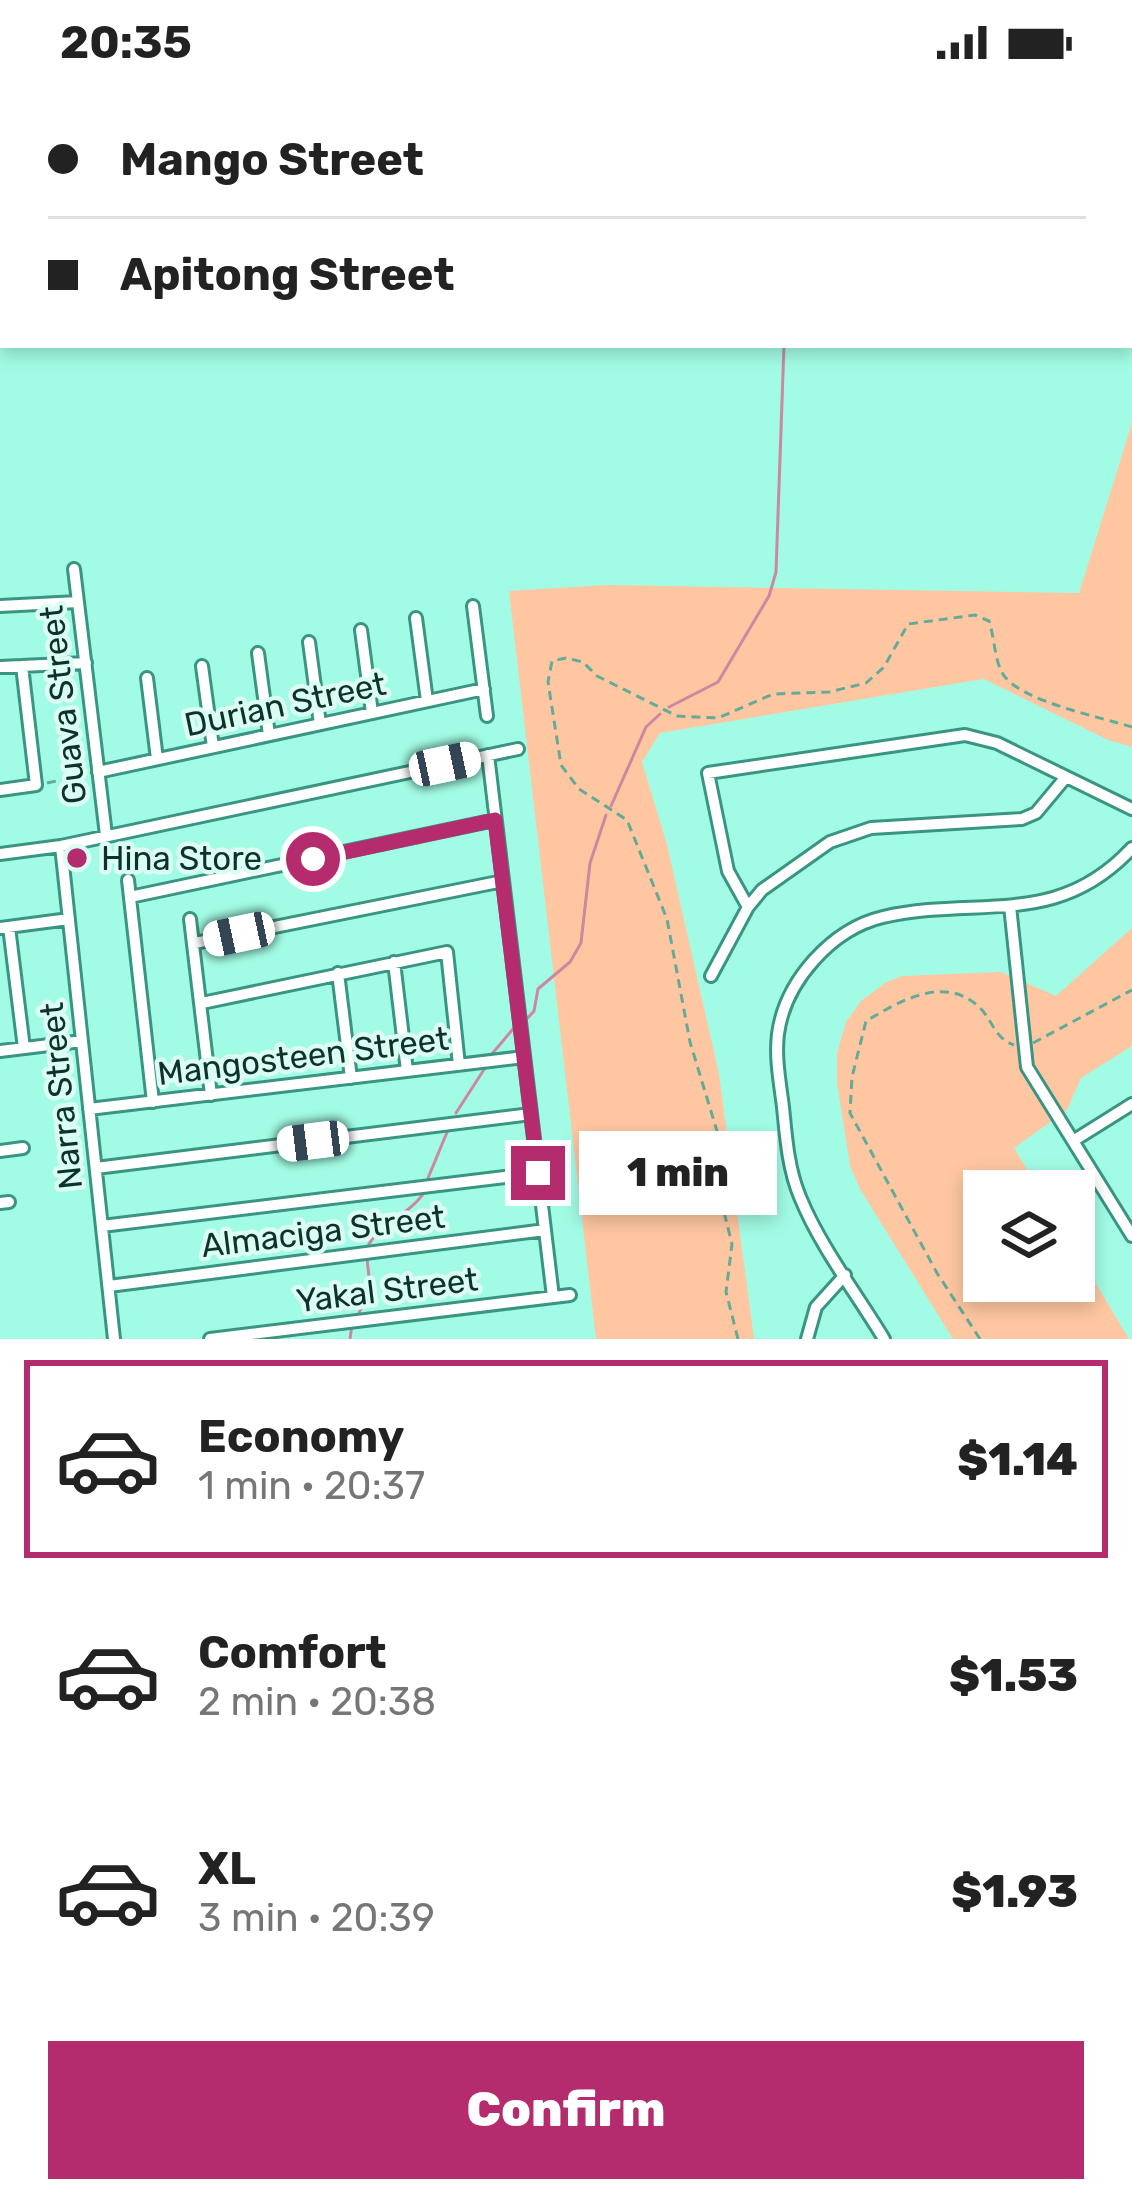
<!DOCTYPE html>
<meta charset="utf-8">
<style>
:root{--surface:#fff;--page:#f2f2f2;--text:#222;--muted:#767676;--line:#e0e0e0;--accent:#b42c6d}
body{margin:0;font-family:Rubik,sans-serif;background:var(--page);color:var(--text);height:100vh;display:flex;flex-direction:column;font-size:45px;white-space:nowrap}
*{box-sizing:border-box;margin:0}
p{font-size:39px;color:var(--muted)}
.icon{flex:none;width:66px;height:66px;fill:none;stroke:currentColor;stroke-width:2;stroke-linecap:round;stroke-linejoin:round}
.map{position:relative;height:1255px;overflow:hidden}
.drawer{display:flex;flex-direction:column;background:var(--surface);flex:1}
.drawer>*{flex:none}
.guide{position:absolute;left:0px;top:0px;width:1134px;height:264px;box-shadow:0 6px 18px #0003;display:grid;align-content:center;height:264px;padding:0 48px;background:var(--surface)}
.tools{position:absolute;left:963px;top:1086px;display:grid;gap:24px}
.tools a{display:grid;place-items:center;width:132px;height:132px;border-radius:0px;background:var(--surface);box-shadow:0 6px 18px #0003;font-size:60px}
.end{position:absolute;width:54px;height:54px;margin:-27px;border:15px solid #b42c6d;background:#fff;box-shadow:0 0 0 6px #fff}
.from{border-radius:50%}
.bubble{position:absolute;height:84px;border-radius:0px;background:var(--surface);box-shadow:0 6px 18px #0003;font-size:39px;font-weight:800;line-height:84px;text-align:center}
.car{position:absolute;width:36px;height:72px;margin:-36px -18px;border-radius:15px;box-shadow:0 0 9px 3px #0007;background:linear-gradient(#fff 24%,#345 0 40%,#fff 0 76%,#345 0 86%,#fff 0)}
.guide b{display:flex;align-items:center;gap:42px;height:114px;font-size:45px}
.guide b+b{border-top:3px solid var(--line)}
.guide i{width:30px;height:30px;background:var(--text)}
ul{padding:21px 0 0;list-style:none}
li{display:flex;align-items:center;gap:36px;height:198px;margin:0 24px 18px;padding:0 24px;border:6px solid transparent;border-radius:0px}
li div{flex:1}
li b{display:block;font-size:45px}
li em{font-style:normal;font-weight:800}
li.on{border-color:var(--accent)}
li>.icon{width:108px;height:108px;stroke-width:1.5}
.cta{display:flex;gap:24px;margin-top:auto;padding:24px 48px}
.cta a{flex:1;height:138px;border-radius:0px;background:var(--accent);color:#fff;font-size:48px;font-weight:800;line-height:138px;text-align:center}
.status{display:flex;justify-content:space-between;align-items:center;height:84px;padding:0 60px;background:var(--surface);direction:ltr}
.status svg{height:33px;fill:currentColor}
.map>svg:first-child{display:block}
</style>
<div class="status"><b>20:35</b><svg viewBox="0 0 49 12"><path d="M0 12V9h3v3zM5 12V6h3v6zM10 12V3h3v9zM15 12V0h3v12zM26 1h20v11H26zM47 4h2v5h-2z"/></svg></div>
<div class="map">
<svg width="1132" height="1255" viewBox="0 0 1132 1255">
<rect width="100%" height="100%" fill="#a2fce5"/>
<path fill="#ffc7a1" d="M1132 339V663L1108 656 984 595 660 649 642 678 667 761 719 990 754 1255H596L509 507 607 501 1079 509Z
M1132 844V962L1081 994 1067 1026 1014 1064 1040 1107H984V1197H1074V1163L1129 1255H953L860 1105 850 1082 837 999V969L846 938 861 917 885 899 902 892 1001 888 1056 912Z"/>
<g fill="none" stroke-linecap="round" stroke-linejoin="round">
<path stroke="#cc88a0" stroke-width="3" d="M940 0 944 3
M1056 0 1057 3
M828 3 832 0
M0 11 3 23
M0 73 3 53
M669 623 718 598 769 512 776 488 784 261
M611 722 646 643 660 630
M524 938 534 927 538 905 570 878 581 859 590 779 606 731
M491 971 513 945
M456 1029 485 984
M428 1094 448 1046
M369 1160C381 1139 411 1130 425 1107
M359 1229 370 1201 367 1175
M350 1255 352 1241"/>
<g stroke="#399581" stroke-width="16">
<path id="minor" d="M1125 0V3
M1131 111 1132 132
M74 485 106 751
M0 522 78 518
M473 522 487 632
M416 534 427 617
M361 546 372 629
M309 558 320 640
M258 569 269 651
M202 582 213 663
M0 583 86 579
M147 594 157 675
M488 671 553 1213
M98 688 484 605
M0 706 36 701 22 582
M61 762 114 1255
M0 770 61 762 518 665
M128 796 153 1018
M130 813 495 736
M1010 822 1027 983 1132 1152
M748 823 728 787 708 689 965 651 997 659 1132 725
M190 835 211 1011
M9 843 24 964
M0 844 69 835
M195 859 503 797
M394 878 407 987
M338 889 351 994
M711 892 748 823 762 806 830 758 871 744 1022 735 1036 729 1066 693
M202 919 447 868 459 981
M0 967 82 957
M89 1025 524 973
M1073 1057 1132 1020
M0 1067 23 1064
M96 1084 531 1030
M0 1119 9 1118
M102 1142 538 1089
M109 1202 545 1146
M210 1255 570 1211
M807 1255 816 1223 845 1191
M884 1255C856 1209 820 1162 800 1113 788 1084 786 1053 783 1023 780 999 775 974 778 950 785 897 832 845 883 833 978 811 1056 846 1132 764"/>
</g>
<path stroke="#65aa99" stroke-width="3" stroke-dasharray="9 6" stroke-linecap="butt" d="M47 699 85 691
M1033 959 1132 906
M738 1255 726 1208 732 1160 718 1104 720 1057 690 958 667 835 627 736 579 705 561 681 548 598 552 577 566 574 583 578 597 592 677 632 718 634 773 610 829 608 866 599 884 583 908 540 975 531 989 537C995 554 994 579 1005 593 1025 618 1100 633 1132 643
M980 1255 937 1189 850 1029 852 993 866 937C902 916 947 889 982 926 994 940 995 954 1014 961"/>
<use href="#minor" stroke="#fff" stroke-width="10"/>
</g>
<g fill="none" stroke-linecap="round" stroke-linejoin="round">
<path stroke="#b42c6d" stroke-width="15" d="M313 775 495 736 538 1089"/>
</g>
<circle fill="#b42c6d" stroke="#dbfdf3" stroke-width="4.5" cx="77" cy="774" r="12"/>
<g text-anchor="middle" dominant-baseline="central" stroke-width="9" stroke-linejoin="round" paint-order="stroke">
<g font-size="33" fill="#0c332b" stroke="#dbfdf3">
<text transform="translate(285 620) rotate(-12)">Durian Street</text>
<text transform="translate(63 621) rotate(-97)">Guava Street</text>
<text transform="translate(303 972) rotate(-7)">Mangosteen Street</text>
<text transform="translate(61 1012) rotate(-96)">Narra Street</text>
<text transform="translate(323 1147) rotate(-7)">Almaciga Street</text>
<text transform="translate(387 1206) rotate(-7)">Yakal Street</text>
</g>
<g font-size="33" fill="#0c332b" stroke="#dbfdf3" text-anchor="start">
<text x="101" y="774">Hina Store</text>
</g>
</g>
</svg>
<div class="tools">
<a><svg class="icon" aria-label="layers" viewBox="0 0 24 24"><path d="M12 4l9 5-9 5-9-5zM3 14l9 5 9-5"/></svg></a>
</div>
<i class="end from" style="left:313px;top:775px"></i>
<i class="end" style="left:538px;top:1089px"></i>
<div class="bubble" style="left:579px;top:1047px;width:198px">1 min</div>
<i class="car" style="left:445px;top:680px;rotate:78deg"></i>
<i class="car" style="left:239px;top:850px;rotate:258deg"></i>
<i class="car" style="left:313px;top:1057px;rotate:263deg"></i>
<div class="guide">
<b><i class="from"></i>Mango Street</b>
<b><i></i>Apitong Street</b>
</div>
</div>
<section class="drawer">
<ul>
<li class="on"><svg class="icon" aria-label="car" viewBox="0 0 24 24"><path d="M5 17H2v-5l4-1 3-4h7l3 4 3 1v5h-3M9 17h6M6 11h13"/><circle cx="7" cy="17" r="2"/><circle cx="17" cy="17" r="2"/></svg><div><b>Economy</b><p>1 min · 20:37</p></div><em>$1.14</em></li>
<li><svg class="icon" aria-label="car" viewBox="0 0 24 24"><path d="M5 17H2v-5l4-1 3-4h7l3 4 3 1v5h-3M9 17h6M6 11h13"/><circle cx="7" cy="17" r="2"/><circle cx="17" cy="17" r="2"/></svg><div><b>Comfort</b><p>2 min · 20:38</p></div><em>$1.53</em></li>
<li><svg class="icon" aria-label="car" viewBox="0 0 24 24"><path d="M5 17H2v-5l4-1 3-4h7l3 4 3 1v5h-3M9 17h6M6 11h13"/><circle cx="7" cy="17" r="2"/><circle cx="17" cy="17" r="2"/></svg><div><b>XL</b><p>3 min · 20:39</p></div><em>$1.93</em></li>
</ul>
<div class="cta"><a>Confirm</a></div>
</section>
